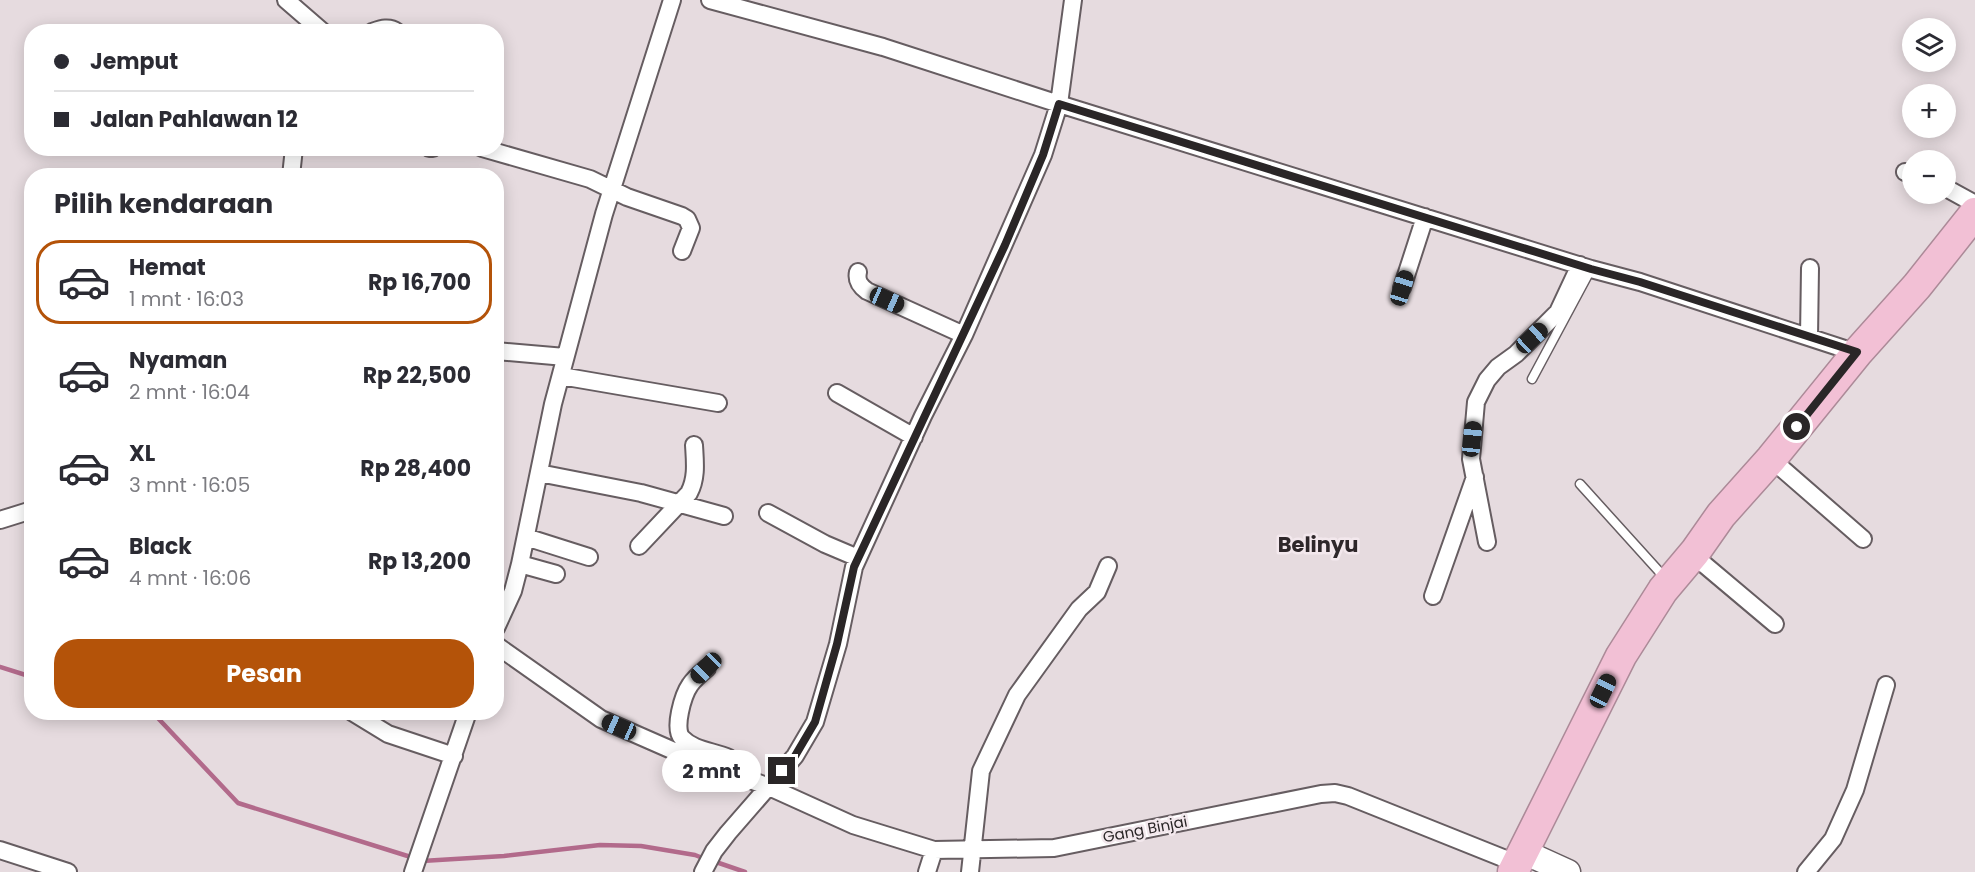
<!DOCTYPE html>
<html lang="id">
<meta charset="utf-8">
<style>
:root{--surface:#fff;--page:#f2f2f3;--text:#2b2b33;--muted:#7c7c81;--line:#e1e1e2;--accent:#b45309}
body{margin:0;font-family:Poppins,sans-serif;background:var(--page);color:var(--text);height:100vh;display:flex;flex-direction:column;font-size:22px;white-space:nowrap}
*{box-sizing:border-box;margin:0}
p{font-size:20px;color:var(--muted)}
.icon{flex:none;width:33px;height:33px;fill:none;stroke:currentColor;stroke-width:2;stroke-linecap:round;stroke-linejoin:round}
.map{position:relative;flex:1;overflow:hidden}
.side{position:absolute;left:24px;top:168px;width:480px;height:552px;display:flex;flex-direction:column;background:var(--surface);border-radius:24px;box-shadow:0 3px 15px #0003}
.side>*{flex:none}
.guide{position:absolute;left:24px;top:24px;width:480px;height:132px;border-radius:24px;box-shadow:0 3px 15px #0003;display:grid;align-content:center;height:132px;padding:0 30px;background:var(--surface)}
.fabs{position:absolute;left:1902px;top:18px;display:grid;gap:12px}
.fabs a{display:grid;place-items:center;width:54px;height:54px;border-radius:50%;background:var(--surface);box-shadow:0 3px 15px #0003;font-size:30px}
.end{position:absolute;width:27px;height:27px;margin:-14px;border:8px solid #2a2627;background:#fff;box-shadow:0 0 0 3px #fff}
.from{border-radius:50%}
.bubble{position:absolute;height:42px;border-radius:21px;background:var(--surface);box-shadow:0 3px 15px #0003;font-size:20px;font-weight:700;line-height:42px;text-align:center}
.car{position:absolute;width:18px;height:36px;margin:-18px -9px;border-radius:8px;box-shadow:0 0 4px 2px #0007;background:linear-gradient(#222 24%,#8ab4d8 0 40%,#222 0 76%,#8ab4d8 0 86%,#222 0)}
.guide b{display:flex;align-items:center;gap:21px;height:57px;font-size:22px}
.guide b+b{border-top:2px solid var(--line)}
.guide i{width:15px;height:15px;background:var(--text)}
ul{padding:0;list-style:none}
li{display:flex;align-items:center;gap:18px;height:84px;margin:0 12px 9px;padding:0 18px;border:3px solid transparent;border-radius:24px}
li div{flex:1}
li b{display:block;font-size:22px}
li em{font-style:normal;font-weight:700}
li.current{border-color:var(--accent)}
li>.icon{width:54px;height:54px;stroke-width:1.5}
h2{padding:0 30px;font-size:27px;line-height:72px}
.action{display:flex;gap:12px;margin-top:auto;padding:12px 30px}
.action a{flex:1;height:69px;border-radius:24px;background:var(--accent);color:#fff;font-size:24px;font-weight:700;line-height:69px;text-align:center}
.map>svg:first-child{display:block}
</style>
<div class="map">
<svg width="1975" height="872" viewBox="0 0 1975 872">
<rect width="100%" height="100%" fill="#e6dbdf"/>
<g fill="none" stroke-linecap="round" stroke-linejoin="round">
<path stroke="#b26a8b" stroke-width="4.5" d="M0 667 32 677
M147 712 155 715 238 803 414 858
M422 861 504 856 600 845 641 846 695 855 705 859
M713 861 745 872"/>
<g stroke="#665d61" stroke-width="11">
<path id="lane" d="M1532 379 1591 269
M1580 484 1665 578"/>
</g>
<g stroke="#665d61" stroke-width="20">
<path id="street" d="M286 0 323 32
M710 0 883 47 1059 104 1591 269 1640 282 1857 353
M372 32C381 29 389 26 397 32
M429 148H433
M482 148 590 179 627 197 682 216 687 219 691 228 682 251
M1905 172 1912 175
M291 176 294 148
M1946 188 1975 204
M858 272C856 281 860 286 867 291L964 335
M1402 288 1425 217
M1809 337 1810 268
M496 351 565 357
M561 376 718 403
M837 393 914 437
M1771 459 1863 539
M539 473 641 493 724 516
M768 513 825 544 858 558
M0 520 32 510
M526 537 589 557
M1487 542 1471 459 1476 402 1487 380 1498 367 1516 354 1558 312 1580 265
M639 546 689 493C697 478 695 462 694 445
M1693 555 1775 624
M520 564 556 574
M1433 596 1475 477
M496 628 513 591 520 564 553 404 604 214 672 0
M496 645 601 719 674 751 769 787 853 825 934 850 1054 848 1321 794 1335 793 1348 796 1518 864
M707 668C701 673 694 679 690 685 683 695 673 729 682 738 694 751 714 751 729 758L731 761 726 771
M352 712 388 734 454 756
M0 850 68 872
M413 872 468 712
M703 872 714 851 728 833 795 756 815 722 838 644 854 567 923 416 964 335 1043 155 1059 104 1073 0
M927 872 934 850
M970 872 981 771 1017 695 1079 609 1097 592 1108 566
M1806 872 1833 839 1855 790 1886 685"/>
</g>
<g stroke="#665d61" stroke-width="27">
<path id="secondary" d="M1524 852 1568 872"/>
</g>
<g stroke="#ac8a98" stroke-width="33">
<path id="highway" d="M1513 872 1621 656 1663 590 1695 552 1721 515 1771 459 1857 353 1917 286 1975 213"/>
</g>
<use href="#lane" stroke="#fff" stroke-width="8"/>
<use href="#street" stroke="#fff" stroke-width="16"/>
<use href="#secondary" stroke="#fff" stroke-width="24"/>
<use href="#highway" stroke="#f2c0d5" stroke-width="30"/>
</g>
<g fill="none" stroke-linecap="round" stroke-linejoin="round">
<path stroke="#2a2627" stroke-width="8" d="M782 771 795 756 815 722 837 644 854 567 1005 245 1043 155 1059 104 1591 269 1640 282 1857 352 1797 427"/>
</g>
<g text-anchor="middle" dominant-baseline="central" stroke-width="5" stroke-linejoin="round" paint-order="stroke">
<g font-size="15" fill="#2a2627" stroke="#f3e8ed">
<text transform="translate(1145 829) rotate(-11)">Gang Binjai</text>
</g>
<g font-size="21" font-weight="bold" fill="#2e272a" stroke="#f3e8ed">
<text x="1318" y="544">Belinyu</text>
</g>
</g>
</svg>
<div class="fabs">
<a><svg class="icon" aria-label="layers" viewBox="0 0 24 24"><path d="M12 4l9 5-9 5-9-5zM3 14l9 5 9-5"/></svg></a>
<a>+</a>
<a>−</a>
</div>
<i class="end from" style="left:1797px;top:427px"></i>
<i class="end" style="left:782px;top:771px"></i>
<div class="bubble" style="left:662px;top:750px;width:99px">2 mnt</div>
<i class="car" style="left:1402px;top:288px;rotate:17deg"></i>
<i class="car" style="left:887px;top:300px;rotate:114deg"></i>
<i class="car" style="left:1532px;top:338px;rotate:47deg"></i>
<i class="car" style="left:1472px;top:439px;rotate:6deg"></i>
<i class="car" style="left:706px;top:668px;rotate:225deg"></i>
<i class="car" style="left:1603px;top:691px;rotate:26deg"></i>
<i class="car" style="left:619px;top:727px;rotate:294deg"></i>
<div class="guide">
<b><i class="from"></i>Jemput</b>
<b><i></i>Jalan Pahlawan 12</b>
</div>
<section class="side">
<h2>Pilih kendaraan</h2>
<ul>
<li class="current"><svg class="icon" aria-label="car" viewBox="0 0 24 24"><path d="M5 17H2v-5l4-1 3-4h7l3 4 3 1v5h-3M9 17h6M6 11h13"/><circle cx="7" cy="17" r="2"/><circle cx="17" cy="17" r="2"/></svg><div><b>Hemat</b><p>1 mnt · 16:03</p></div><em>Rp 16,700</em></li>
<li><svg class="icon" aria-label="car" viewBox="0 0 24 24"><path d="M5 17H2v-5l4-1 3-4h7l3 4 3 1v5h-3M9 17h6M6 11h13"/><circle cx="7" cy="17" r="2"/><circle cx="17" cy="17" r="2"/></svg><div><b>Nyaman</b><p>2 mnt · 16:04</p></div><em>Rp 22,500</em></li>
<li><svg class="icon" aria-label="car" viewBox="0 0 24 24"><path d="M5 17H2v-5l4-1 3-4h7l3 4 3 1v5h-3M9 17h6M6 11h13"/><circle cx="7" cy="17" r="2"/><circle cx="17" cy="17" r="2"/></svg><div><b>XL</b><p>3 mnt · 16:05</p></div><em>Rp 28,400</em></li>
<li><svg class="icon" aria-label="car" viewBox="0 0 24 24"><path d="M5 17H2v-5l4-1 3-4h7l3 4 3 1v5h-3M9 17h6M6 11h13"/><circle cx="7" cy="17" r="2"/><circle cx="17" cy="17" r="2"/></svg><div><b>Black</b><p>4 mnt · 16:06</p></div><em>Rp 13,200</em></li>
</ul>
<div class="action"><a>Pesan</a></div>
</section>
</div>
